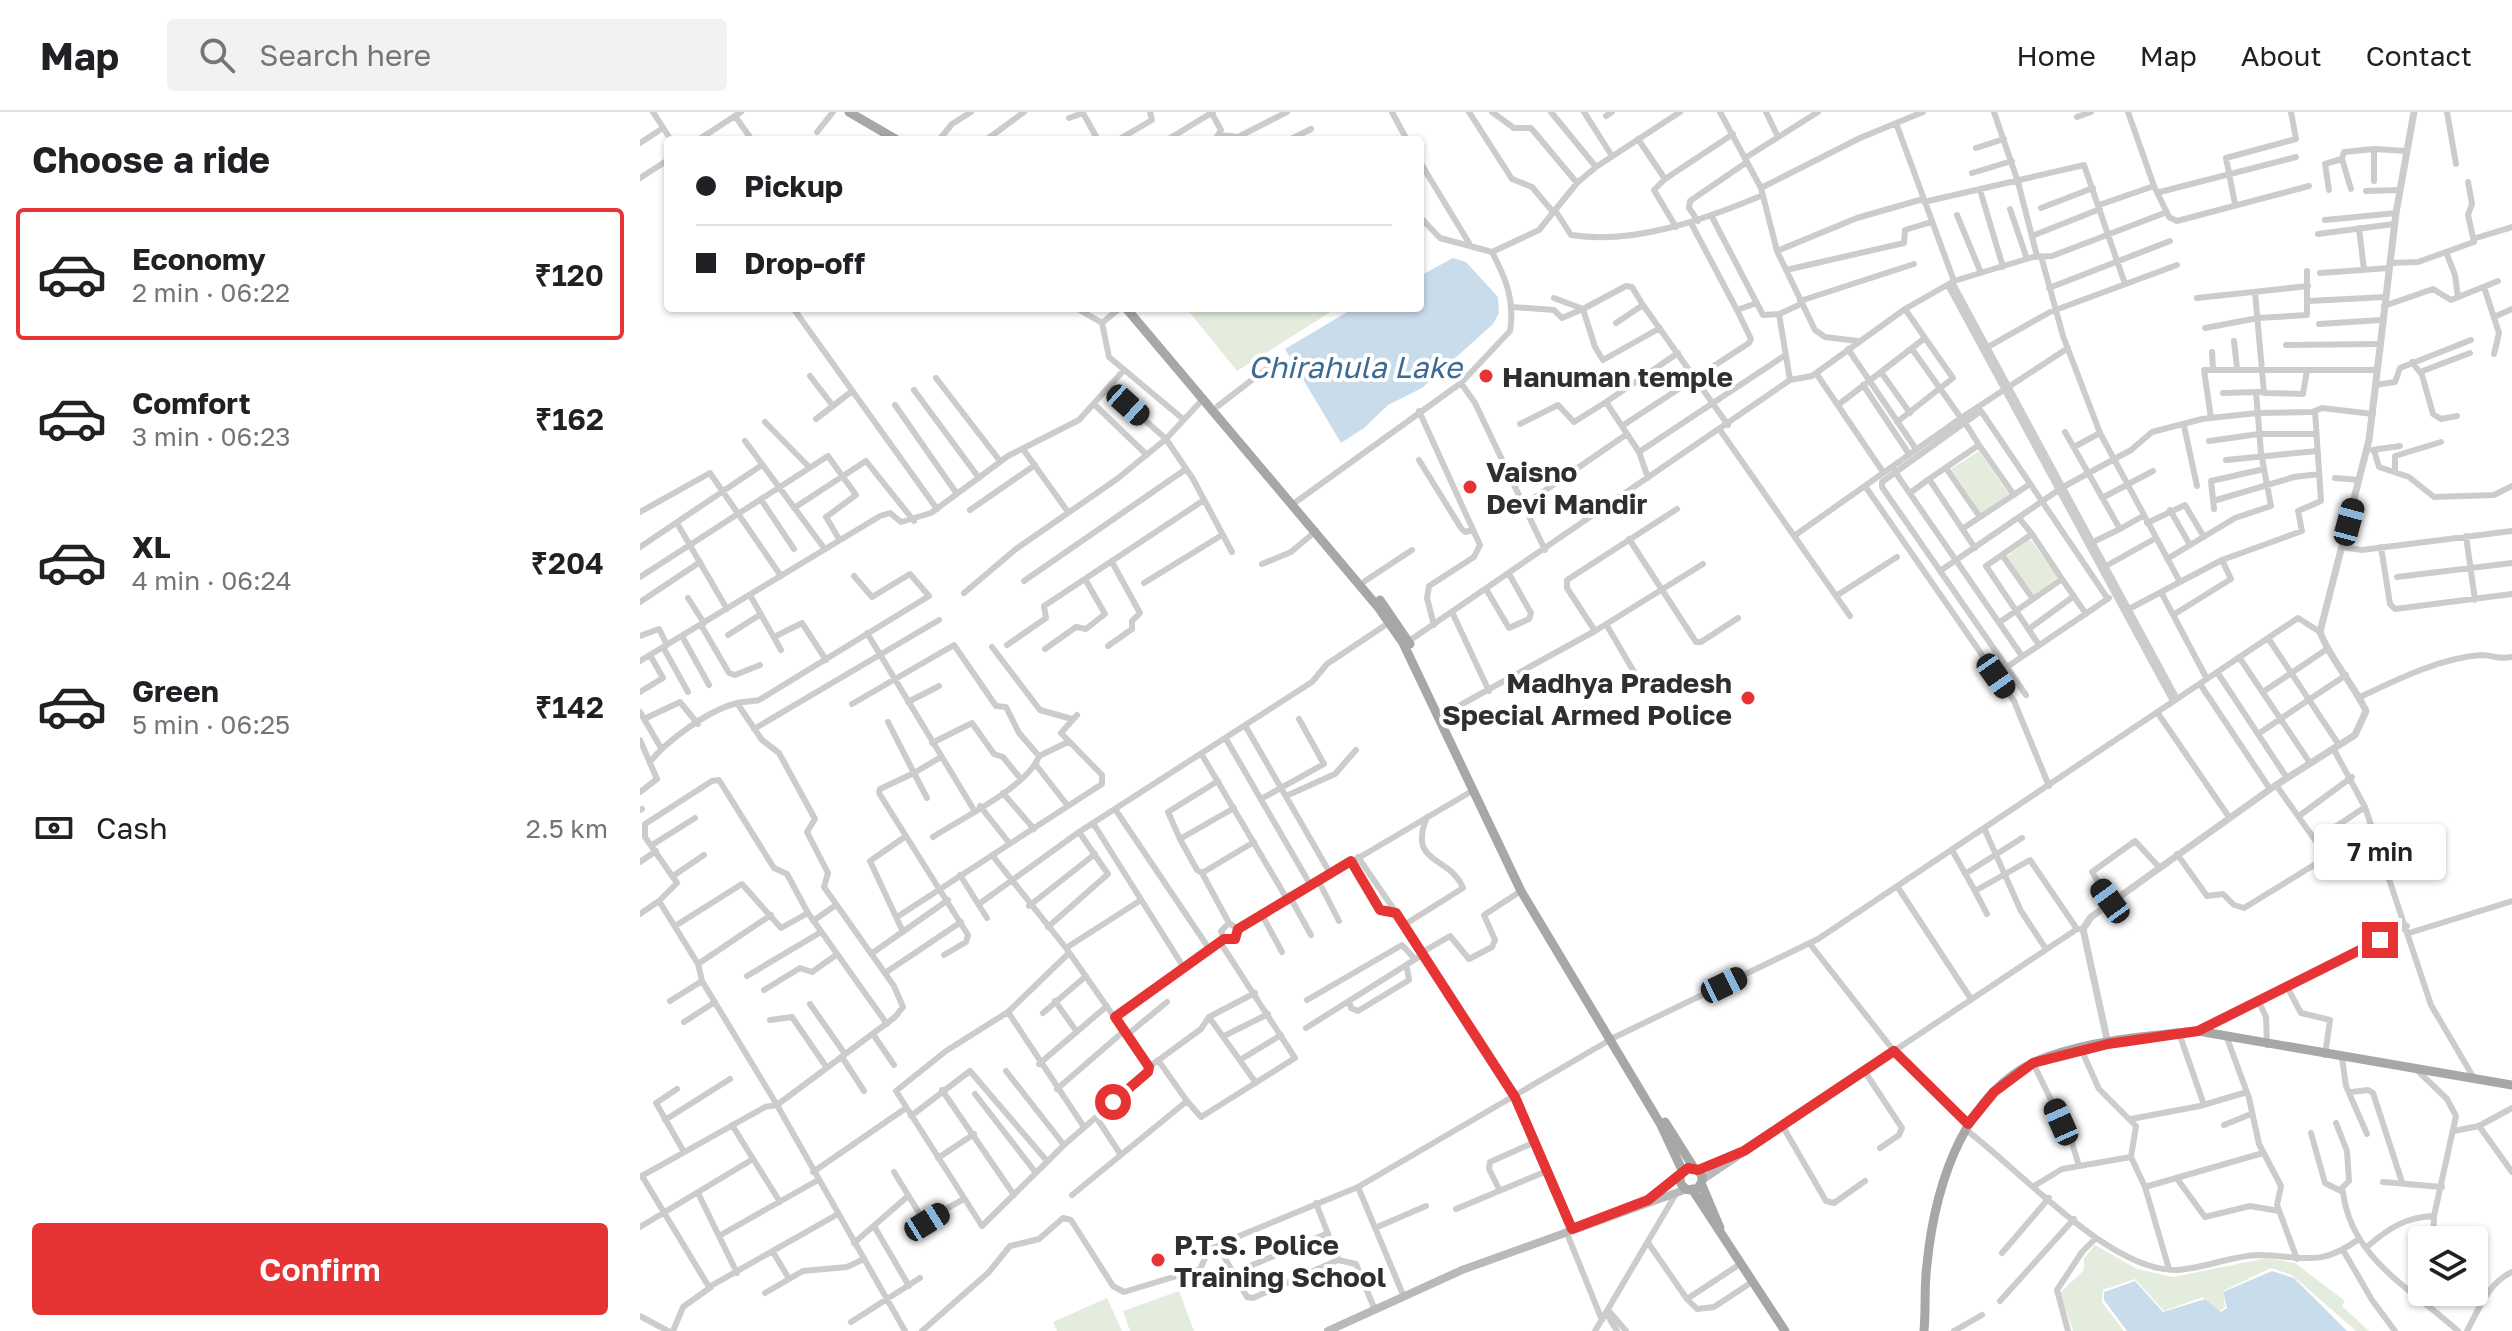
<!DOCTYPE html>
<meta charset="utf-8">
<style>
:root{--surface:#fff;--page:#f2f2f2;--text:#202124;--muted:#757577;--line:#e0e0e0;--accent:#e53433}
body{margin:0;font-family:"Golos Text",sans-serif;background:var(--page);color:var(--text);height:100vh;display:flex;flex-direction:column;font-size:30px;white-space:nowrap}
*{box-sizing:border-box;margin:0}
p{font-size:26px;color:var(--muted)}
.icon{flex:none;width:44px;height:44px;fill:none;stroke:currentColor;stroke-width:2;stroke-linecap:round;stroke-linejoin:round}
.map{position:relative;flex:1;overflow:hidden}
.details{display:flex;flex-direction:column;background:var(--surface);width:640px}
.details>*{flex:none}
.banner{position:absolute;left:24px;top:24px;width:760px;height:176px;border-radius:8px;box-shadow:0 2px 6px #0004;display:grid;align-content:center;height:176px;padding:0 32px;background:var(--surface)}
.buttons{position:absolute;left:1768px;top:1114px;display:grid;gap:16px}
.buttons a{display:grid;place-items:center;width:80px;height:80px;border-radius:8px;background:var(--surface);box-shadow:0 2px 6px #0004;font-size:40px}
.end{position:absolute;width:36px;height:36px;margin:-18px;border:10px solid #e53433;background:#fff;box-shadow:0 0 0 4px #fff}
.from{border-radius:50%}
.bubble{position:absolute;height:56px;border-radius:8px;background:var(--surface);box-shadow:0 2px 6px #0004;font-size:26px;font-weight:600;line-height:56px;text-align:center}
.car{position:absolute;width:24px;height:48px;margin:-24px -12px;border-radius:10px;box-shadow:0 0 6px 2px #0007;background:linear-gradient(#222 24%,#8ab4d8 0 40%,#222 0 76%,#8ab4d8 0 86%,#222 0)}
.banner b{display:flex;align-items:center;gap:28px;height:76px;font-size:30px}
.banner b+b{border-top:2px solid var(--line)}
.banner i{width:20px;height:20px;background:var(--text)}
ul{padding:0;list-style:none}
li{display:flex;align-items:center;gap:24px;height:132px;margin:0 16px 12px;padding:0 16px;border:4px solid transparent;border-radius:8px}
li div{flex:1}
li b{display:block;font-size:30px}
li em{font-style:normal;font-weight:600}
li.active{border-color:var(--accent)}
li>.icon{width:72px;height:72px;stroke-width:1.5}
h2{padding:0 32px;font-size:36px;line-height:96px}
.pay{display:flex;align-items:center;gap:20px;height:88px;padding:0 32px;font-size:30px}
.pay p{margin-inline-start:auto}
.cta{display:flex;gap:16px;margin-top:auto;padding:16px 32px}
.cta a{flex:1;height:92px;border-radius:8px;background:var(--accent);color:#fff;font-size:32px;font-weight:600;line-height:92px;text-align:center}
header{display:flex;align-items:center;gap:48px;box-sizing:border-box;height:112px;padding:0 40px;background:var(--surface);border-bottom:2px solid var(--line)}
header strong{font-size:38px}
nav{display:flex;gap:44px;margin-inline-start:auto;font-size:28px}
.search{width:560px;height:72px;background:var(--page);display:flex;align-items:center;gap:20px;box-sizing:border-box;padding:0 28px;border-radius:8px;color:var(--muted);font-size:30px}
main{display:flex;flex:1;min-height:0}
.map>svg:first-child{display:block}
</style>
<header>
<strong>Map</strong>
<div class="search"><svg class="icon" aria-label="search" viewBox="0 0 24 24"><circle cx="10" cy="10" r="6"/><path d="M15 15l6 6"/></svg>Search here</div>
<nav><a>Home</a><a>Map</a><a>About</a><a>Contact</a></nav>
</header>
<main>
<section class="details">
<h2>Choose a ride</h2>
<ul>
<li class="active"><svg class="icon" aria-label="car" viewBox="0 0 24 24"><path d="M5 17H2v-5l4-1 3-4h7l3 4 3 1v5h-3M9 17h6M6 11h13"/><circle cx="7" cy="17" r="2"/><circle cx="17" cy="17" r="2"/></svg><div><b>Economy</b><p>2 min · 06:22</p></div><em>₹120</em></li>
<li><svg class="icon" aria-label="car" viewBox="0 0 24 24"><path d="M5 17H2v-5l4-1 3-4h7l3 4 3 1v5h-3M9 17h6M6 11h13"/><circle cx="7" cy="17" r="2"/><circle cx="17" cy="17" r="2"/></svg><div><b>Comfort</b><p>3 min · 06:23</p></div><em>₹162</em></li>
<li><svg class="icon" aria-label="car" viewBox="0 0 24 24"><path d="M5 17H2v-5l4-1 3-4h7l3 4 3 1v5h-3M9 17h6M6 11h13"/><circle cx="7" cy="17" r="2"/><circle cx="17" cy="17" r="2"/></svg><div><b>XL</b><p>4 min · 06:24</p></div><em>₹204</em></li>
<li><svg class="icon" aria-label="car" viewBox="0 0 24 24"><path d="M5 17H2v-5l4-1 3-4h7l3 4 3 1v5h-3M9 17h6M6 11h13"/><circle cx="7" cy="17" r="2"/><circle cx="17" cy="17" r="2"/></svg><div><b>Green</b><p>5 min · 06:25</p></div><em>₹142</em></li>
</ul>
<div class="pay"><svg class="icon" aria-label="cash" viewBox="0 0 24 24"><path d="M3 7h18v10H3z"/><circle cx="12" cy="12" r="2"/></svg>Cash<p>2.5 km</p></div>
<div class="cta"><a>Confirm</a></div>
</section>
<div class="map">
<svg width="1872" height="1219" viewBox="0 0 1872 1219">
<rect width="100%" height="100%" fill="#fff"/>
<path fill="#e4ecdd" d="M546 196H688L689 201 597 259Z
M1339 339 1369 382 1341 401 1311 357Z
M1390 427 1418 465 1394 483 1366 445Z
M1455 1133 1497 1157 1533 1165 1627 1146 1655 1151 1705 1189 1702 1194 1729 1219H1716L1652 1163 1631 1156 1583 1179 1585 1195 1580 1199 1563 1185 1524 1199 1495 1167 1463 1178 1462 1190 1484 1219H1433L1420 1181 1444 1158V1146Z
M539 1179 554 1219H490L483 1199Z
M467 1186 482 1219H417L413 1210Z"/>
<path fill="#c9dcec" d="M813 146 826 150 858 185 859 201 853 212 782 276 748 293 724 316 701 331 645 237 714 196H780V164Z
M1632 1159 1654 1166 1707 1219H1487L1464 1188V1180L1495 1169 1523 1200 1565 1187 1581 1200 1587 1196 1583 1180Z"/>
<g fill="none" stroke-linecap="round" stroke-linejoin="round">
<path stroke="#ccc" stroke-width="6" d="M13 0 31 28
M571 0 581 18 575 28
M752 0 767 28
M829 0 872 67 892 75 913 100
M852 0 874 16H891L937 71
M911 0 956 55
M944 0 972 44
M1080 0 1121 76 1137 139 1175 218 1185 225 1218 229
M1126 0 1138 25
M1354 0 1378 70 1397 144
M1488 0 1514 74
M1807 0 1816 52
M95 4 112 28
M966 4 972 0
M1437 5 1451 0
M429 6 443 1 458 28
M1256 11 1314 169
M177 20 193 0
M580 23 598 25 647 0
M998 27 1025 67 1093 22
M58 28 101 0
M299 28 312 12 331 0
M346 28 384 0
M478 28 512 8 510 0
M527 28 573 0
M649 28 671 17
M0 31 23 16
M1336 36 1364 27
M1734 37V69
M1105 46 1178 0
M780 50 829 131
M1332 61 1372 49
M0 66 28 48
M1025 67 1014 78 1036 115
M1121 76 1220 26 1283 0
M1711 77 1702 47 1704 40 1734 37 1767 39
M1340 78 1363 155
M1689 78 1685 52 1702 47
M1726 79 1759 78
M1520 80 1656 45
M1284 90 1444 53 1485 172
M1595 92 1586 46 1656 27 1651 0
M1459 93 1514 74 1529 105 1537 109 1669 74
M1401 96 1453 76
M1370 97 1387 147
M915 98 931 123C995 133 1066 107 1123 83
M1317 103 1341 161
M780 105 800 126 852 140 899 118 937 71 956 55 1040 0
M1072 105 1123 203 1139 202
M1685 108 1756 101
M1058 109 1049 96 1050 89 1107 50
M1051 111 1097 198 1117 191
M1719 116 1724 158
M1678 122 1754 112
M1392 124 1460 97
M1836 126 1872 115
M1137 139 1217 106 1283 87
M1806 140 1815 163 1818 185
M1401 144 1423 224 1460 321 1540 470 1489 497
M1750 151 1778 150 1834 130 1828 103 1832 92 1828 70
M1146 158 1264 131 1265 118 1291 110
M1680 161 1749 156
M1312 170 1537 587
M1308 173 1533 589
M1844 175 1859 221 1854 242
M1409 176 1530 129
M1615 180 1624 281 1663 282 1667 258
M914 186 943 197
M1557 186 1668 174
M1160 189 1274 152
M1669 189 1745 185
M1003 193 992 175 986 174 943 197 955 235 963 248 1020 216
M1744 194 1793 177 1811 188 1858 169
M872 195 914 198 922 206 943 197
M153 196 297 397
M480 196 462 211 469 245 543 307
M438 197 462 211
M1854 205 1872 197
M976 211 1003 193 1088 313
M1679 212 1741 208
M1565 216 1618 206 1667 203V159
M1594 229 1597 256
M1646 233 1739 232
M1346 236 1410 200 1537 153
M1208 237 1276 337
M1272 237 1321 306
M1572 240 1573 258
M1772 250 1782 263 1793 302 1801 307 1817 304
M1241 260 1270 301
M1780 260 1830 241
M1176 261 1243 360
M170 264 193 294
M296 266 360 349
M1150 268 1139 202 1161 192
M821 271 870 219C875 188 866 167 852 140
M1223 273 1269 342
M1735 273 1755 270 1760 256 1831 228
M274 278 339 366
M1583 281 1620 280
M564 286 526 327 553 367 592 440
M966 290 1038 241
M255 293 317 382
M455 293 507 343
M1198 293 1285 226 1265 197
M578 294 634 251
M779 299 840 433 834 445 789 474 787 486 794 513
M1571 306 1564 258H1736
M176 307 211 280
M1324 309 1339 333 1289 367 1335 436
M125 310 169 355
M1257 310 1313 266 1285 226
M880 312 918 293 934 310 966 290 999 340 1008 366
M982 314 1109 231 1111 227 1097 198
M1544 314 1557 374
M1080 318 1210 504
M1425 320 1480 417 1503 404
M105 329 184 436
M1569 329 1619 322H1676
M1339 333 1374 383
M1434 335 1460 321
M383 337 428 400
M1732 338 1760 334
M1734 338 1739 355 1769 365 1794 385 1854 383 1872 374
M999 340 1144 244
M779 348 821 416 825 420 833 418
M1586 348 1677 339
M1306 356 1340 405
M1253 357 1382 544
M1755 360V344L1801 330
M1695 366 1719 368
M1225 374 1374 589 1409 674
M1270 381 1289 367
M1462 386 1513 359
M122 389 154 437
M1573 389 1654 365 1679 362
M653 392 821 271 835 291 905 438
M884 393 987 322
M154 396 226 349 274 409
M1574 397 1571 369 1624 357
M330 398 395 353
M1530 398 1550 433
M0 400 70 361 141 464
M1379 406 1392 422 1346 454 1399 533
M37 411 87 497
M1507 411 1545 393 1564 425
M1322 417 1390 372
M1392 422 1422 467
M1154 424 1321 306 1428 236
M1826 424 1835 488
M989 427 1056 530H1061L1098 506
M1451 431 1480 417
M0 435 122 353
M1702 435 1722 438 1872 419
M1741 435 1750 492 1755 497 1872 482
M1362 443 1393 487
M1527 447 1595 406 1631 394 1621 341 1616 280
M622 452 651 440 676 419
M1466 454 1516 426
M1300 459 1423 375 1491 338 1512 320 1562 307 1617 301 1672 300 1682 296 1733 302
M0 465 188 344 216 383 186 405 199 427
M1757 465 1872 451
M384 469 546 357
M725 469 772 438
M1540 470 1582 448 1662 419 1658 399 1681 389 1675 299
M504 471 582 423
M846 477 869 516 889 507 891 501 869 462
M1521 480 1567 567
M324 481 376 437 477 367 526 327 469 276
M110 483 141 538
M1196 484 1257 445
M48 486 64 511
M0 490 60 450
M812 500 849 579
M1533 503 1591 467 1582 448
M1360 510 1422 467 1446 502
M966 512 997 565
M61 513 89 561 95 563 120 553
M1389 517 1434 484
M955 519 1063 452
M227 521 334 698
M88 523 121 502
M0 524 19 517 27 533
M42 524 69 573
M134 525 162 511 186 548
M1628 526 1699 633
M769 529 1150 268 1172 264 1265 197 1314 169 1393 145 1412 144 1527 100
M367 533 406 506 404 494 564 388
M468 534 492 517V509L500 501 472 450
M23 535 48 580
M352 535 400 598 432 607
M405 537 436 515 446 517 465 502 445 467
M1599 545 1670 651
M0 549 240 404 250 401 261 410 291 401 368 344 439 308 484 258
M1577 560 1647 666
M1355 563 1469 486
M1560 572 1630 677
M0 580 23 566 10 543
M1623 580 1687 537
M1386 583 1242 375V370L1341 299 1468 487
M1720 585C1756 568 1800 546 1841 543 1852 543 1859 548 1872 545
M268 590 299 574
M97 591 122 628 139 641 175 707 167 720 188 761 184 775 254 874 263 895 255 905 137 993 62 869 58 852 19 789 37 771 5 725V712L72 669 79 668 134 756 147 762 168 801
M212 592 314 533 356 594 366 595 379 621 399 644
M0 600 21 636
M1517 600 1589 705
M804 602 955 519 927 476V468L1037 397
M4 607 40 590 58 612
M248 610 274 661 240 677 239 681 328 823 326 830 304 843
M606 615 690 761
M114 617 299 508
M1618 622 1706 563
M586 627 670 772
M0 628 17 667 0 680
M292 631 332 611 354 642 363 645 380 666
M1693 636 1725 695 1791 893 1835 968
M562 643 647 787
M10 650C26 629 68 599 94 592 102 589 111 590 119 588L289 484 270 462 232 485 214 464
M396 653 428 694
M578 669 528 700 540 727 594 696
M363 681 394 717
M646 684 695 662 716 638
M287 686 274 661 301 645
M621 687 684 652 659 607
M340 694 370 732
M475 697 570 838
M0 698 2 697
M1659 704 1712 665
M453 711 544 856
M1344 716 1381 799 1406 837
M293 725C320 707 389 674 399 644L428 630
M540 727 557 758 562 761
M1676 728 1725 695
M12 733 55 706
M1312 738 1335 779
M1537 742 1567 784 1583 782 1594 793 1604 796 1687 745 1636 673
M352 743 426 836 509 955
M718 745 755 799
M1687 745 1701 740 1710 750 1740 737
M711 749 740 798 756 801 875 985 932 1117
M0 750 16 739
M1325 762 1382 726
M320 763 347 806
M33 764 64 743
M678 768 699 809
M1257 774 1331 887
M650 785 671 823
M1470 789 1452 760 1495 729 1519 755
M339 792 439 720 672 570 687 552 750 510
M389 794 455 742
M0 802 19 789
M1347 802 1335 779 1390 748 1437 817
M622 803 642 840
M257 805 462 672V663L421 621 437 603
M173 809 196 793
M764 813 823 776C810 743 767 753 787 705
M35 814 102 772 141 816 168 801 247 912
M408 815 468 762 439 720
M598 817 832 679
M263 820 230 749 266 724
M1769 821 1872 789
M584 827 581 819 589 811
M1170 832 1254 939 1437 817H1443
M426 836 501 788
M429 841 368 900 306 939 256 979 342 1114 424 1033 508 960 509 955 561 917 569 905 615 881
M781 841 810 824 829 847 852 835 855 828 844 803 881 779
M231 842 308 788
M58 852 131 803
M245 861 321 810
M107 864 181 820
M1646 873 1661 901 1690 908 1685 943
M124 878 160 856 172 860 196 843
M667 888 762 833 775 847
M1618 888 1626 905 1627 933
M30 889 62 869
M415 889 437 920
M709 889 711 896 718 899 769 868 767 856
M170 892 205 942
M368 900 444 1015
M403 901 446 864
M475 905 584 827 597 825 598 817 589 811 562 761 614 730
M569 905 616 971
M130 908 152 905 187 956
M44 910 75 890
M666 916 782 843
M1560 919 1767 814
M1539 921 1564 993
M233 922 254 953
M487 923 527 890
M584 924 628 902
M973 926 1178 827 1658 506 1680 520
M1587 926 1609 986 1619 1032 1641 1074 1637 1093 1657 1147
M1441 937 1459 977 1496 1014 1491 1045
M202 945 224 979
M1702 946 1706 974 1727 1022
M518 948 547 989
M600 948 641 923
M1393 951 1432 1031 1439 1054
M399 952 467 894
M366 959 424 1033
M1225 960 1262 1016 1259 1023 1240 1036
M1779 960 1807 987 1816 1004 1794 1104
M37 977 16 991 44 1040
M417 977 484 919
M302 978 374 1083
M1711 980 1728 978 1733 981 1762 1070
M335 982 396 1061
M271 1004 330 959 407 1049
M456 1005 481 1043
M1491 1007 1560 994 1607 980
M25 1008 90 967
M1696 1011 1707 1039 1709 1069 1701 1077
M92 1013 140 1090
M1142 1013 1186 1089 1194 1091 1225 1069
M1584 1013 1611 1002
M1839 1014 1872 996
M1325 1017C1379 1057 1469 1159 1536 1158 1564 1157 1592 1143 1620 1143 1664 1144 1679 1156 1719 1127
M1814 1019 1839 1014 1872 1060
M1671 1021 1685 1071 1703 1080C1711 1147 1772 1177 1818 1219
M298 1046 334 1022
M173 1060 266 996
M254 1060 284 1109 324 1087
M2 1064 69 1175 198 1102
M0 1065 125 995 137 993 265 1219
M1538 1068 1565 1105 1610 1094 1639 1099
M1743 1070 1802 1075
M1394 1074 1422 1057 1491 1045 1505 1075 1529 1157
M1505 1075 1623 1041
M859 1077 849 1057 850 1050 895 1030
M58 1081 97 1161
M432 1083 547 989 561 1005 655 946 580 830
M676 1091 698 1148
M816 1097 907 1059
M234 1114 269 1174
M0 1115 113 1047
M735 1116 786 1094
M926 1119 962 1208
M79 1124 178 1068
M214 1131 268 1084
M1009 1132 1047 1187 1100 1152
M578 1134 607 1185 613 1186 698 1148 716 1152 735 1198
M1728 1134C1749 1116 1766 1105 1794 1104L1793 1128
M1703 1138 1732 1188 1755 1219
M133 1140 148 1165
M1362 1141 1409 1086
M610 1154 688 1121
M125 1181 163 1159 207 1155 224 1147
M764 1185 718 1075 968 929
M1047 1187 1057 1197 1074 1195 1112 1170
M1360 1189 1434 1107
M1788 1194 1790 1180
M968 1198 986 1219
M966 1201 977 1219
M0 1204 28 1219
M211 1210 280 1166
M33 1219 43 1195 71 1175
M282 1219 349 1160 370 1134 399 1127 423 1106 431 1108 473 1174 484 1180 560 1157 569 1138 587 1129 718 1075
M955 1219 1037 1080
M1314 1219 1342 1203
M1428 1219 1417 1178 1442 1140 1456 1126
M1827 1219C1839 1197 1848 1171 1872 1160"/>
<path stroke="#ccc" stroke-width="7" d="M1468 932 1443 817 1451 805 1636 673 1715 623 1726 599C1713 571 1691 549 1680 520L1729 328 1756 101 1774 0"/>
<path stroke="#b9b9b9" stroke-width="8" d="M1058 1058 1101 1039
M1062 1068 1254 939 1328 1012
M1012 1085 1041 1063
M688 1219 822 1158 1047 1077"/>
<path stroke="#a7a7a7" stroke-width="9" d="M209 0 257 28
M486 196 738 495 763 531 881 779 1021 1013 1043 1060
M740 488 770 532
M1025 1010 1054 1056
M1040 1067a11 11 0 1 1 22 0a11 11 0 1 1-22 0Z
M1061 1071 1080 1116
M1052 1077 1145 1219
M1284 1219C1286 1197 1284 1174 1287 1152 1295 1073 1325 974 1407 945 1454 928 1509 924 1558 919L1872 973"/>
</g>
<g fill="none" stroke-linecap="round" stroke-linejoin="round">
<path stroke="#e53433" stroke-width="10" d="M473 990 508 960 509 955 475 905 584 827H595L598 817 711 749 740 798 756 801 875 985 932 1117 1008 1088 1048 1056 1058 1058 1104 1039 1254 939 1328 1012 1354 980 1393 951 1468 932 1558 919 1740 828"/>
</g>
<g fill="#e53433" stroke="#fff" stroke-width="3">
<circle cx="846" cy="264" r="8"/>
<circle cx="830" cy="375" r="8"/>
<circle cx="1108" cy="586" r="8"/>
<circle cx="518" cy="1148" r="8"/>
</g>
<g text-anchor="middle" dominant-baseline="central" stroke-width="8" stroke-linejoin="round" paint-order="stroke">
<g font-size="28" font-weight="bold" fill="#2f2f2f" stroke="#fff" text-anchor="start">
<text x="862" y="264">Hanuman temple</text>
<text x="846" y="359">Vaisno<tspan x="846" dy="32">Devi Mandir</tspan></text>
<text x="1092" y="570" text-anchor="end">Madhya Pradesh<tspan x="1092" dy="32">Special Armed Police</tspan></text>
<text x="534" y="1132">P.T.S. Police<tspan x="534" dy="32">Training School</tspan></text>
</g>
<g font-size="30" font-style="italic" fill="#3d6a91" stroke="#fff">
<text x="715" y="255">Chirahula Lake</text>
</g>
</g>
</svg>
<div class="buttons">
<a><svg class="icon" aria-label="layers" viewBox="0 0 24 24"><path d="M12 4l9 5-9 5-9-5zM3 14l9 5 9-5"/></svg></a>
</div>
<i class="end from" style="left:473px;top:990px"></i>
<i class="end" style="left:1740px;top:828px"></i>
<div class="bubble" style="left:1674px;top:712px;width:132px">7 min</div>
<i class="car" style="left:488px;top:293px;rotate:132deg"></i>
<i class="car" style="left:1709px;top:410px;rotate:15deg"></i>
<i class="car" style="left:1356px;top:564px;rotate:145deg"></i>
<i class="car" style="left:1470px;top:789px;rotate:324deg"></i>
<i class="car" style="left:1084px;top:873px;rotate:64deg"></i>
<i class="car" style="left:1421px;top:1010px;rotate:336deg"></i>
<i class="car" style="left:287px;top:1110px;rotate:58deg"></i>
<div class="banner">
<b><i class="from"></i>Pickup</b>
<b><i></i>Drop-off</b>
</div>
</div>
</main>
